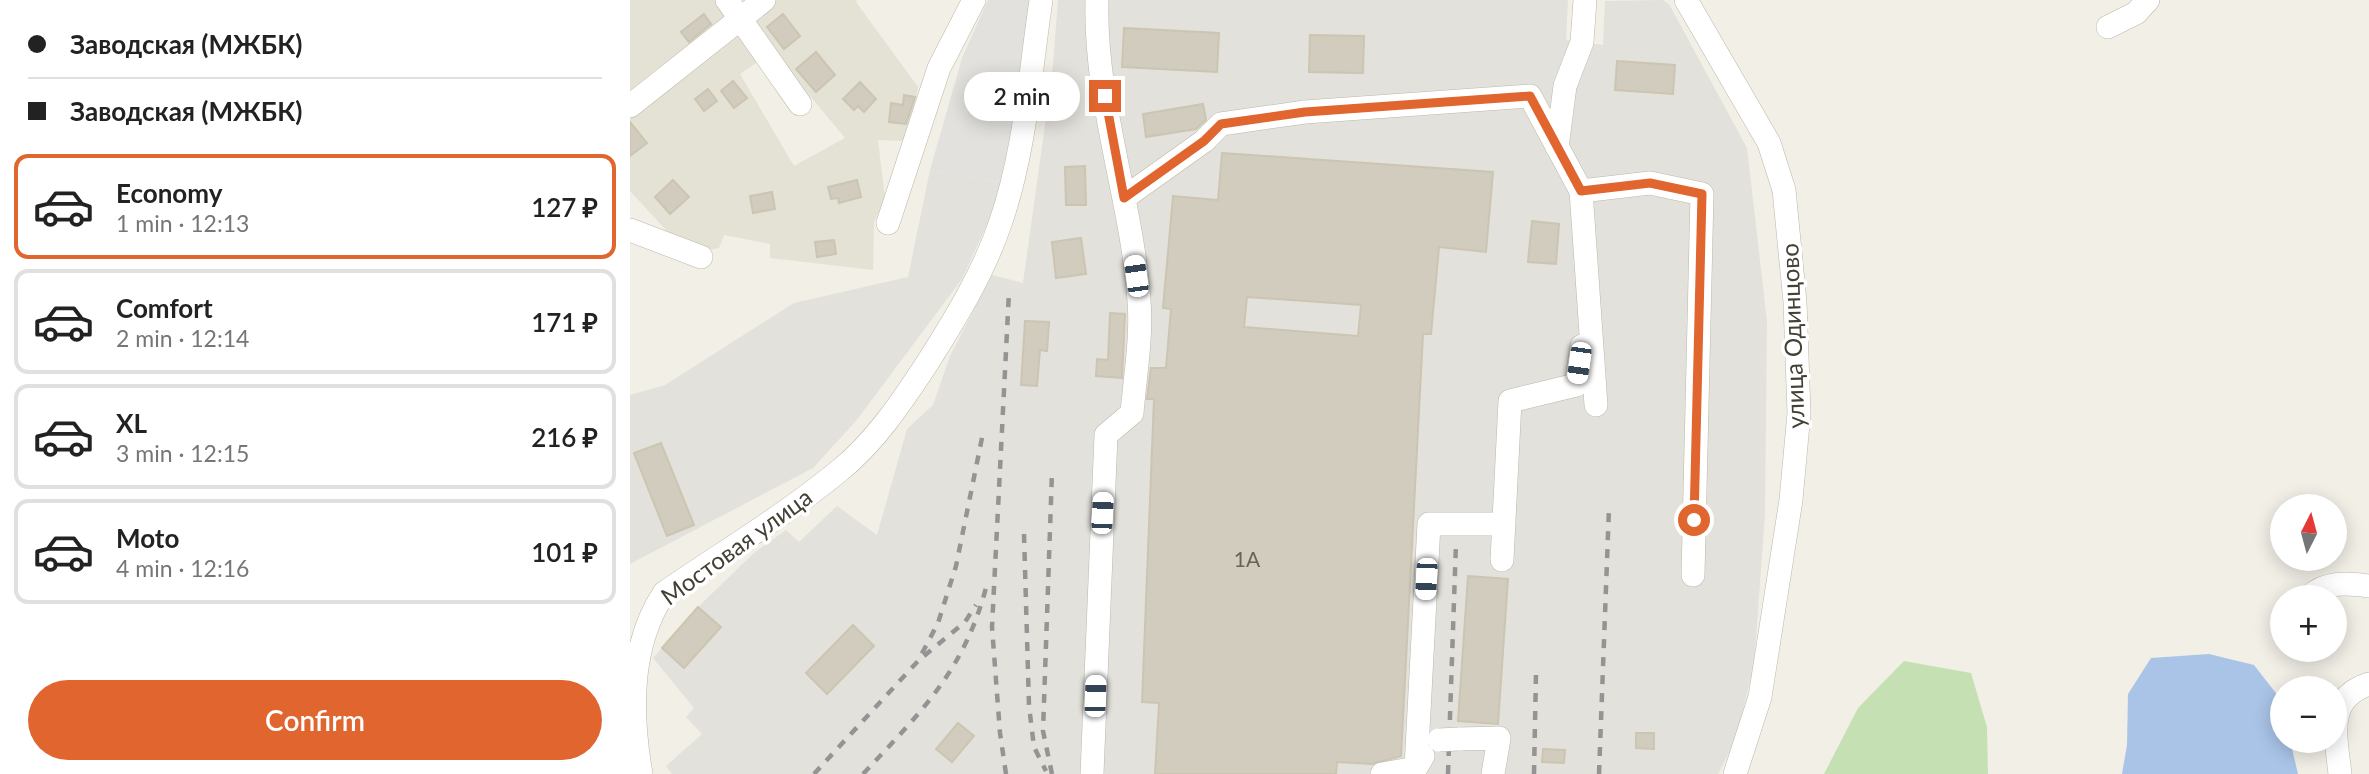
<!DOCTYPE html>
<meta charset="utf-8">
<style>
:root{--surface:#fff;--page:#f6f6f6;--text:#222;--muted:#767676;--line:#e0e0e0;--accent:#e0652e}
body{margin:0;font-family:Lato,sans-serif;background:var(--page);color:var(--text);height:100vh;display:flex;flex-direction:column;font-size:26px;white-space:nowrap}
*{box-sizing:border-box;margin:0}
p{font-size:23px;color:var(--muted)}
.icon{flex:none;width:38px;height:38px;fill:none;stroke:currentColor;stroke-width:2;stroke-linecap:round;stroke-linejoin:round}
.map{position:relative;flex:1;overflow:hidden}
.details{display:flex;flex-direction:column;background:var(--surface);width:630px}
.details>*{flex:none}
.top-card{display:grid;align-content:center;height:154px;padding:0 28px;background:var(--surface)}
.needle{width:46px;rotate:6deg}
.buttons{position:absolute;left:1640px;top:494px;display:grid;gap:14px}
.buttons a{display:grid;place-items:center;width:77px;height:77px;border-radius:50%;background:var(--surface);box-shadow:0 4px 18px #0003;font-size:35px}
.end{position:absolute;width:32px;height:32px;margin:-16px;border:9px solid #e0652e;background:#fff;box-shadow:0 0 0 4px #fff}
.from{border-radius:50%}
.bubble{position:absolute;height:49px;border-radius:24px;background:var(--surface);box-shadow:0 4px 18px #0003;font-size:23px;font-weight:600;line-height:49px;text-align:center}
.car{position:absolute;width:21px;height:42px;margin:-21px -10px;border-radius:9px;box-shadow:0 0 5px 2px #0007;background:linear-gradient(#fff 24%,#345 0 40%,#fff 0 76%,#345 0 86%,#fff 0)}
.top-card b{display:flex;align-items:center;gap:24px;height:66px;font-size:26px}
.top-card b+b{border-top:2px solid var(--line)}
.top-card i{width:18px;height:18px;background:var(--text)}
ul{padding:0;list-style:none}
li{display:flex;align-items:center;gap:21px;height:105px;margin:0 14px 10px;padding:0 14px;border:4px solid var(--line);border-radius:14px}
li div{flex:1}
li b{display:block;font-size:26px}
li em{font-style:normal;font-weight:600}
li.active{border-color:var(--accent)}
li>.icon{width:63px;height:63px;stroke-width:1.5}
.action{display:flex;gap:14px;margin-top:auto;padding:14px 28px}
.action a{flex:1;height:80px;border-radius:42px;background:var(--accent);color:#fff;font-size:28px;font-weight:600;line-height:80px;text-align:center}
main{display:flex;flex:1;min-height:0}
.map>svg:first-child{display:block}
</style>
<main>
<section class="details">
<div class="top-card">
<b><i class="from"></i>Заводская (МЖБК)</b>
<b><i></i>Заводская (МЖБК)</b>
</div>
<ul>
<li class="active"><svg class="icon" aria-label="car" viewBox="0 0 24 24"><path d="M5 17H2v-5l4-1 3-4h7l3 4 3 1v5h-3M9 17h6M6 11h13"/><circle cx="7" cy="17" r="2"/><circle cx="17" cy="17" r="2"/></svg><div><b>Economy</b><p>1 min · 12:13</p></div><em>127 ₽</em></li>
<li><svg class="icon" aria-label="car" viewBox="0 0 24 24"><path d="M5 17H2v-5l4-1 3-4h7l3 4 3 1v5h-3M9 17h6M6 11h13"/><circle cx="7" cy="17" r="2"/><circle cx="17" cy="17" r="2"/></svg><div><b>Comfort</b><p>2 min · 12:14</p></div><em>171 ₽</em></li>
<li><svg class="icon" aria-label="car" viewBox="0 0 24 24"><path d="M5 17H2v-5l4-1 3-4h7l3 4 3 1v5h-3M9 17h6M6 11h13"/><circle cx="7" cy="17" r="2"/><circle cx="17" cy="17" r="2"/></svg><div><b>XL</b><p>3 min · 12:15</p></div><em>216 ₽</em></li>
<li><svg class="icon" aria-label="car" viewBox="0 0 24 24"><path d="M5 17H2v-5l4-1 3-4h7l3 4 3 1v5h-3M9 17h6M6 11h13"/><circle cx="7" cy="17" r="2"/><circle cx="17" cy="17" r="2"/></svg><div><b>Moto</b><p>4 min · 12:16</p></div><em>101 ₽</em></li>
</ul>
<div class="action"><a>Confirm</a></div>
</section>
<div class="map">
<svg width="1739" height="774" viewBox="0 0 1739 774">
<rect width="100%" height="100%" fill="#f1efe6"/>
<path fill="#e4e2d5" d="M0 0H90L103 17 0 91Z
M145 0H227L226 2 288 87 278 141 248 140 255 198 244 222 243 270 140 258V244L94 235 89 248 80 250 47 242 0 191V113L110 31 129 61 110 74 164 166 215 138 118 21Z"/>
<path fill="#e3e1db" d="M428 0H938L936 40 973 45 975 1 1033 0 1039 4 1117 148 1137 321 1135 515 1124 665 1106 739 1088 774H42L36 766 72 734 56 717 64 708 23 658 68 607 124 553 156 530 169 542 207 506 247 535 277 429 303 405 320 356 362 275 393 283 422 75Z
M300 170 376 183 332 279 226 421 183 468 0 564V395L35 385 164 303 278 277Z"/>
<path fill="#c5e1b3" d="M1274 661 1341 673 1357 727 1358 774H1194L1228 708Z"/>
<path fill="#e2e1de" d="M358 0H403L376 183 300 170 332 58Z"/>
<path fill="#a9c4e7" d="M1579 654 1624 665 1652 701V740H1660L1668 774H1492L1497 745 1498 694 1521 658Z"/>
<path fill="#d1ccbd" stroke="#cbc5b1" stroke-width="2" fill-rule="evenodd" d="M74 14 81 24 59 42 51 32Z
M153 14 170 36 154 49 137 27Z
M494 28 589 33 587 72 492 67Z
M680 35 734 36 733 73 679 72Z
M186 52 205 75 186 92 166 69Z
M987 61 1045 65 1043 94 985 90Z
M103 81 117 98 104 108 91 91Z
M230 82 246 99 234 112 228 106 224 110 213 99Z
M78 89 87 101 74 111 65 99Z
M274 95 285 97 276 124 259 122 261 103 273 105Z
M573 104 576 120 566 129 516 137 513 114Z
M0 122 17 143 0 156Z
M592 153 863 172 856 252 809 247 801 334H793L771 756 742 764 707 762 706 774H525L529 703 512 702 524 399H517L521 368H536L541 309 533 308 543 196 588 200ZM617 297 731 305 728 336 614 327Z
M455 166 456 205H436L435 167Z
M43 180 59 197 40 214 25 197Z
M227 180 231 197 209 203 208 198 201 199 198 187Z
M142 192 145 209 123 213 120 196Z
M902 221 929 224 926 264 898 262Z
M451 238 456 274 426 278 422 242Z
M204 240 206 254 187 257 185 242Z
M480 313 495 314 492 378 466 376 467 359 478 360Z
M395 321 419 322 417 351 410 350 407 386 391 385Z
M31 443 64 525 37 536 4 453Z
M838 576 878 579 868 724 828 721Z
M68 607 91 627 54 668 32 648Z
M223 625 244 646 197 694 176 673Z
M328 723 344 736 322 762 306 749Z
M1006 733H1024V749L1006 748Z
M913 749 935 750 934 763 912 762Z"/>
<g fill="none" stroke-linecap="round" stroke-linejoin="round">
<g stroke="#bbb8aa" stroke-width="24">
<path id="minor" d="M97 0 170 104
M1056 0 1139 143 1154 190 1165 302 1169 413 1161 500 1130 697 1105 774
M1478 27 1506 13 1518 0
M0 106 134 0
M927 147 935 86 952 42 955 0
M951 191 1020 183 1072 194 1063 575
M494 198 574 141 591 124 675 112 900 96 951 191 966 405
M258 223 309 68 344 0
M0 230 71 257
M872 560 880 401 946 385 952 346
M1679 597C1695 581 1718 583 1739 586
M829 739 869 738 863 774
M786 768 799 524H874
M11 774C0 710 0 645 34 593 92 553 154 516 209 471 244 443 271 403 296 365 324 321 353 274 370 224 395 153 400 74 411 0
M462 774 476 435 502 413C505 377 512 337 509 301 502 200 464 101 467 0
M752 774 786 768 793 756
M1710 774C1706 737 1695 698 1739 684"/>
</g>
<use href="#minor" stroke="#fff" stroke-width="23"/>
<path stroke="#949494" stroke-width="4.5" stroke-dasharray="9 9" stroke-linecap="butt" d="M394 534 399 706 404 747 416 771
M294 656 335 622 346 605
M184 774 288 661 308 623 326 566 353 433
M233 774C292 711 335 670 357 584
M376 774 370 733 362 627 379 292
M422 774 413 731 422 472
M818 774 826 543
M904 774 906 673
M969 774 979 508"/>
<g stroke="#bbb8aa" stroke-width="24" stroke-linecap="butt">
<path id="minor-bridge" d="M809 740 829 739"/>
</g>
<use href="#minor-bridge" stroke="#fff" stroke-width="23"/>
</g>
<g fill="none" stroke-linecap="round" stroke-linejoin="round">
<path stroke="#e0652e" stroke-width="9" d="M475 96 494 198 574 141 591 124 675 112 900 96 951 191 1020 183 1072 194 1064 520"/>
</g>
<g text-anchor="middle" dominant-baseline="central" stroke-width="7" stroke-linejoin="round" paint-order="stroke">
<g font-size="21" fill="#666358">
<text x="617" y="558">1А</text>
</g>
<g font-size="24" fill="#434036" stroke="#fff">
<text transform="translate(1162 336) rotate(-92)">улица Одинцово</text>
<text transform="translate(106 546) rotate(-36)">Мостовая улица</text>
</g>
</g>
</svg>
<div class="buttons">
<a><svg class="needle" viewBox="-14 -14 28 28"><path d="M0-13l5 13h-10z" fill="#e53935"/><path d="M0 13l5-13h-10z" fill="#767676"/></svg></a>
<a>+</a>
<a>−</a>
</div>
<i class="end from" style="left:1064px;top:520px"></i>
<i class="end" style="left:475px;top:96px"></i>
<div class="bubble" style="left:334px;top:72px;width:116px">2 min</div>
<i class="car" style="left:506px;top:276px;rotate:352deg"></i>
<i class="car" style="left:949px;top:363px;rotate:188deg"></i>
<i class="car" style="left:472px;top:513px;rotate:3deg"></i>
<i class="car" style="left:796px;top:579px;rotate:183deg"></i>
<i class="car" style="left:465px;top:696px;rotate:2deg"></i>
</div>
</main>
